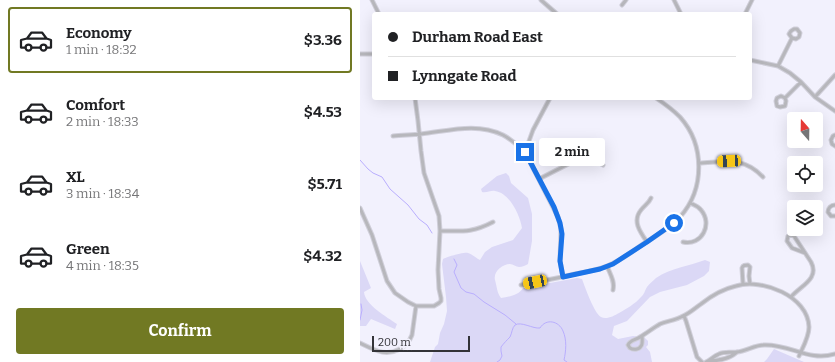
<!DOCTYPE html>
<meta charset="utf-8">
<style>
:root{--surface:#fff;--page:#f2f2f2;--text:#202124;--muted:#757577;--line:#e0e0e0;--accent:#717923}
body{margin:0;font-family:Bitter,serif;background:var(--page);color:var(--text);height:100vh;display:flex;flex-direction:column;font-size:15px;white-space:nowrap}
*{box-sizing:border-box;margin:0}
p{font-size:13px;color:var(--muted)}
.icon{flex:none;width:22px;height:22px;fill:none;stroke:currentColor;stroke-width:2;stroke-linecap:round;stroke-linejoin:round}
.map{position:relative;flex:1;overflow:hidden}
.sheet{display:flex;flex-direction:column;background:var(--surface);width:360px}
.sheet>*{flex:none}
.banner{position:absolute;left:12px;top:12px;width:380px;height:88px;border-radius:4px;box-shadow:0 4px 16px #0002;display:grid;align-content:center;height:88px;padding:0 16px;background:var(--surface)}
.needle{width:26px;rotate:340deg}
.fabs{position:absolute;left:427px;top:112px;display:grid;gap:8px}
.fabs a{display:grid;place-items:center;width:36px;height:36px;border-radius:4px;background:var(--surface);box-shadow:0 4px 16px #0002;font-size:20px}
.scale{position:absolute;left:12px;bottom:10px;width:98px;box-sizing:border-box;padding-left:4px;border:2px solid #333338;border-top:0;font-size:11px;line-height:14px;white-space:nowrap;color:#333338;-webkit-text-stroke:3px #f2f1fd;paint-order:stroke}
.end{position:absolute;width:18px;height:18px;margin:-9px;border:5px solid #1a73e8;background:#fff;box-shadow:0 0 0 2px #fff}
.from{border-radius:50%}
.bubble{position:absolute;height:28px;border-radius:4px;background:var(--surface);box-shadow:0 4px 16px #0002;font-size:13px;font-weight:700;line-height:28px;text-align:center}
.car{position:absolute;width:12px;height:24px;margin:-12px -6px;border-radius:5px;box-shadow:0 0 3px 1px #0007;background:linear-gradient(#f5c518 24%,#345 0 40%,#f5c518 0 76%,#345 0 86%,#f5c518 0)}
.banner b{display:flex;align-items:center;gap:14px;height:38px;font-size:15px}
.banner b+b{border-top:1px solid var(--line)}
.banner i{width:10px;height:10px;background:var(--text)}
ul{padding:7px 0 0;list-style:none}
li{display:flex;align-items:center;gap:12px;height:66px;margin:0 8px 6px;padding:0 8px;border:2px solid transparent;border-radius:4px}
li div{flex:1}
li b{display:block;font-size:15px}
li em{font-style:normal;font-weight:700}
li.on{border-color:var(--accent)}
li>.icon{width:36px;height:36px;stroke-width:1.5}
.action{display:flex;gap:8px;margin-top:auto;padding:8px 16px}
.action a{flex:1;height:46px;border-radius:4px;background:var(--accent);color:#fff;font-size:16px;font-weight:700;line-height:46px;text-align:center}
main{display:flex;flex:1;min-height:0}
.map>svg:first-child{display:block}
</style>
<main>
<section class="sheet">
<ul>
<li class="on"><svg class="icon" aria-label="car" viewBox="0 0 24 24"><path d="M5 17H2v-5l4-1 3-4h7l3 4 3 1v5h-3M9 17h6M6 11h13"/><circle cx="7" cy="17" r="2"/><circle cx="17" cy="17" r="2"/></svg><div><b>Economy</b><p>1 min · 18:32</p></div><em>$3.36</em></li>
<li><svg class="icon" aria-label="car" viewBox="0 0 24 24"><path d="M5 17H2v-5l4-1 3-4h7l3 4 3 1v5h-3M9 17h6M6 11h13"/><circle cx="7" cy="17" r="2"/><circle cx="17" cy="17" r="2"/></svg><div><b>Comfort</b><p>2 min · 18:33</p></div><em>$4.53</em></li>
<li><svg class="icon" aria-label="car" viewBox="0 0 24 24"><path d="M5 17H2v-5l4-1 3-4h7l3 4 3 1v5h-3M9 17h6M6 11h13"/><circle cx="7" cy="17" r="2"/><circle cx="17" cy="17" r="2"/></svg><div><b>XL</b><p>3 min · 18:34</p></div><em>$5.71</em></li>
<li><svg class="icon" aria-label="car" viewBox="0 0 24 24"><path d="M5 17H2v-5l4-1 3-4h7l3 4 3 1v5h-3M9 17h6M6 11h13"/><circle cx="7" cy="17" r="2"/><circle cx="17" cy="17" r="2"/></svg><div><b>Green</b><p>4 min · 18:35</p></div><em>$4.32</em></li>
</ul>
<div class="action"><a>Confirm</a></div>
</section>
<div class="map">
<svg width="475" height="362" viewBox="0 0 475 362">
<rect width="100%" height="100%" fill="#f2f1fd"/>
<path fill="#dbd8f6" d="M146 173 149 176 151 183 168 198 172 214V241L168 264C166 265 162 267 159 267 156 267 153 264 150 264 142 264 133 272 135 280 137 287 137 293 141 298 149 297 159 295 163 288L217 278 222 279C225 287 234 313 241 317 246 320 254 316 259 313 266 309 275 304 281 297 284 295 285 290 287 287 289 284 293 281 296 278 311 268 329 266 345 260L350 262 349 271 344 276 327 285 300 292 290 297 267 321 254 326 252 335 258 339 273 336 284 337 288 341V345L286 347 290 352 292 362H70L75 347 78 344 80 333 84 324 87 311 86 297 82 264 83 259C86 257 104 252 108 253 112 254 116 258 120 260L125 252 132 247 153 240 162 228C160 216 150 193 135 191 131 190 127 193 122 192L121 189 137 176Z
M0 261 11 288 4 292C5 305 27 317 37 324L35 329 11 319 6 326H0Z
M414 349 444 362H404L407 359Z"/>
<g fill="none" stroke-linecap="round" stroke-linejoin="round">
<path stroke="#b9aefe" stroke-width="1" d="M0 160 8 169 13 173 22 177 30 189 48 205 59 219 67 225 72 233
M94 259 97 265 94 272 101 288 106 292 114 294 124 302 145 315 156 324
M0 320 2 310 1 304
M137 362 140 360 142 356 141 351V347C144 343 147 340 150 337 152 333 152 328 155 325 161 321 173 329 180 328 186 318 199 321 203 331 207 340 206 351 204 360L207 362"/>
<g stroke="#d0cfda" stroke-width="5">
<path id="street" d="M12 0 19 14
M181 0 197 14
M314 0 321 14
M262 5 266 0
M385 14 392 0
M0 54H14
M390 60 418 66 430 73 441 82 455 97 475 111
M418 66 432 38 429 34 431 31 434 29H437L440 33 439 37 436 39 432 38
M455 97 475 75
M425 98 421 96 417 98 416 101 417 106 420 107 425 106 426 101 425 98 441 82
M475 135 473 136 471 140 472 144 475 146
M33 136C42 135 51 135 61 134 88 131 117 122 143 135 151 139 158 146 165 152L198 217 201 229 200 261 203 277
M165 152 173 130 190 98
M339 163C365 162 383 156 403 177
M179 179 224 156C232 156 237 161 243 165
M475 205C471 205 468 208 468 212L471 216H475
M0 208 12 235 27 281 35 293 48 302 56 306H74L79 303 81 301V298L79 289 78 270 80 231 79 216 64 173 61 151 58 121 55 98
M80 231C102 231 112 233 133 222
M287 242C280 232 272 221 281 210 285 205 289 203 291 198
M323 242C342 246 353 224 341 210 338 206 334 205 330 203
M247 266C250 274 255 281 253 290
M383 284 382 268C383 265 385 265 388 265L390 267 389 276 390 284
M161 285C179 282 197 278 215 274 225 272 237 270 247 266 260 261 272 252 283 244 296 236 310 228 320 217 345 189 345 145 320 117 313 110 305 104 296 98
M431 297C440 286 460 279 451 262L434 236 431 235 428 236 427 241 432 248 445 253
M324 316 326 321 337 357 342 362
M282 336C282 339 283 344 281 346 279 350 273 350 270 348L268 345C270 340 276 340 280 337 287 333 293 328 300 324 308 321 316 320 323 316 330 313 335 308 341 304 351 296 363 289 376 286 402 278 448 296 449 327 449 337 443 347 439 356
M0 343C6 346 12 349 18 351 32 356 47 348 52 335L56 306
M348 361C359 361 369 359 377 352
M346 362C350 360 354 356 359 354 365 351 371 353 377 352 386 351 395 345 404 345 431 344 448 362 475 354"/>
</g>
<use href="#street" stroke="#b7b7bc" stroke-width="3"/>
</g>
<g fill="none" stroke-linecap="round" stroke-linejoin="round">
<path stroke="#1a73e8" stroke-width="5" d="M165 152 194 207 200 223 202 234 200 261 203 277 240 269 253 264 287 242 314 223"/>
</g>
</svg>
<div class="fabs">
<a><svg class="needle" viewBox="-14 -14 28 28"><path d="M0-13l5 13h-10z" fill="#e53935"/><path d="M0 13l5-13h-10z" fill="#757577"/></svg></a>
<a><svg class="icon" aria-label="locate" viewBox="0 0 24 24"><circle cx="12" cy="12" r="6"/><path d="M12 2v4M12 18v4M2 12h4M18 12h4"/></svg></a>
<a><svg class="icon" aria-label="layers" viewBox="0 0 24 24"><path d="M12 4l9 5-9 5-9-5zM3 14l9 5 9-5"/></svg></a>
</div>
<div class="scale">200 m</div>
<i class="end from" style="left:314px;top:223px"></i>
<i class="end" style="left:165px;top:152px"></i>
<div class="bubble" style="left:179px;top:138px;width:66px">2 min</div>
<i class="car" style="left:369px;top:161px;rotate:267deg"></i>
<i class="car" style="left:175px;top:282px;rotate:258deg"></i>
<div class="banner">
<b><i class="from"></i>Durham Road East</b>
<b><i></i>Lynngate Road</b>
</div>
</div>
</main>
